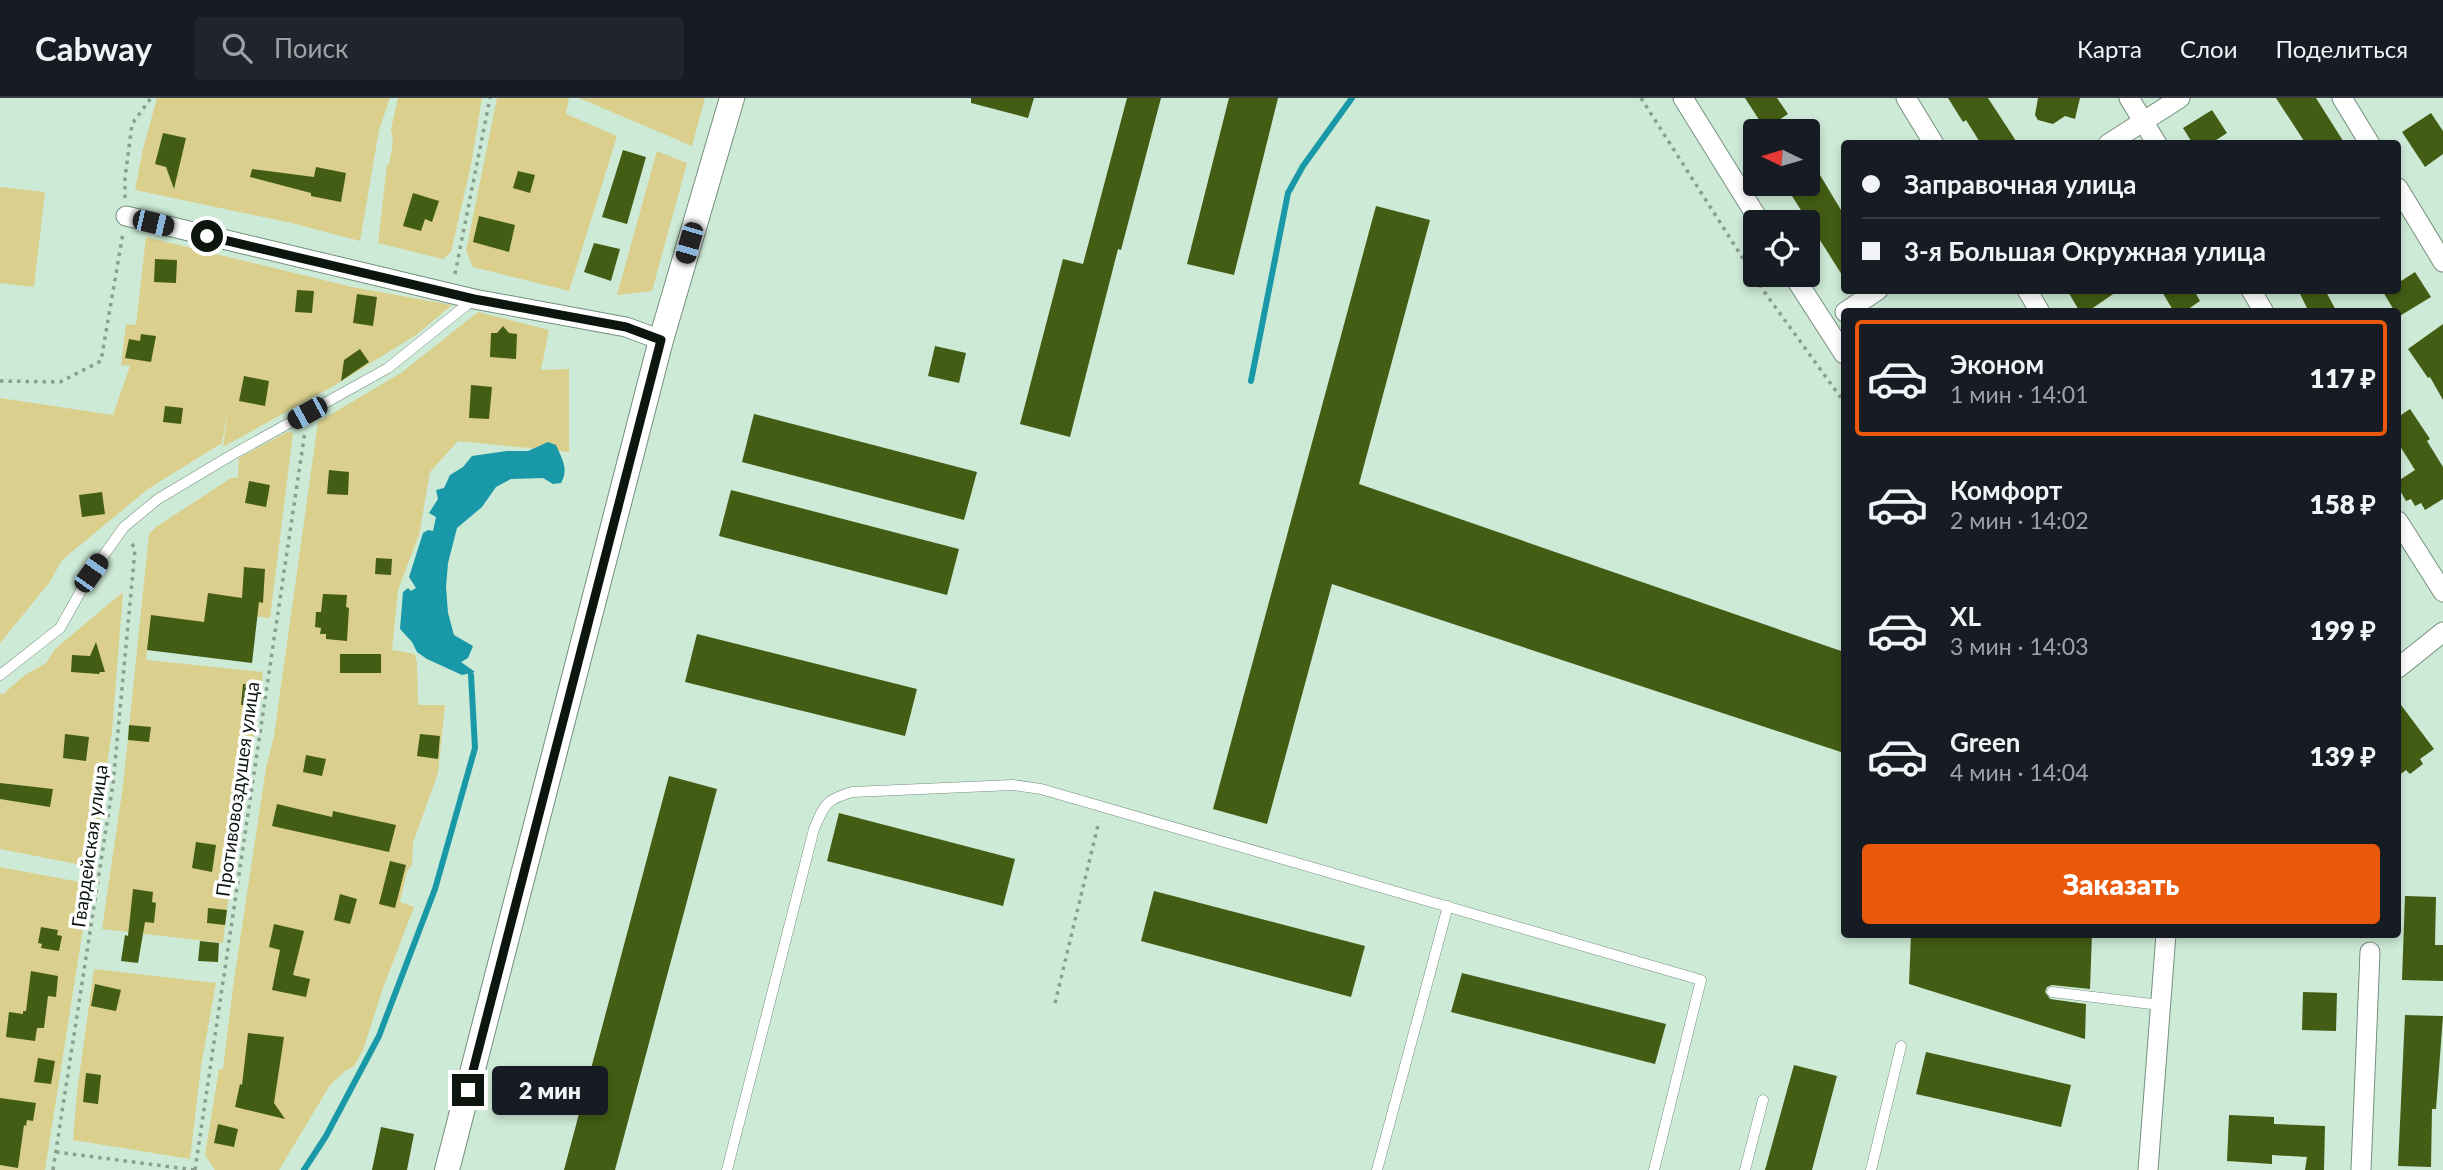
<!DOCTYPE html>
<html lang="ru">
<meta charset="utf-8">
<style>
:root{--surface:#171b24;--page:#20242c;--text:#f1f3f6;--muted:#9ea1a6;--line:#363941;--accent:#ea580c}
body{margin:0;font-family:Lato,sans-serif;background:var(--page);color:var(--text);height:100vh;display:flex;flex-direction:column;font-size:26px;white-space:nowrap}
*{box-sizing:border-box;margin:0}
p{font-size:23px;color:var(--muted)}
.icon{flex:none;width:38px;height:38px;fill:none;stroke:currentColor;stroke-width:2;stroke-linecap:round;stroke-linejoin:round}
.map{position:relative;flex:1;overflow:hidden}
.details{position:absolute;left:1841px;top:210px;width:560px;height:630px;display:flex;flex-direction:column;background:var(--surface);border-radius:7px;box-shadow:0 4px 10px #0003}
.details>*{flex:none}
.banner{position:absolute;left:1841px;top:42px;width:560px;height:154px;border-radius:7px;box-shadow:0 4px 10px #0003;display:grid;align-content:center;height:154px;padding:0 21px;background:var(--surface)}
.needle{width:46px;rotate:275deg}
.fabs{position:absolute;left:1743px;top:21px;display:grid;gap:14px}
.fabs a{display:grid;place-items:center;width:77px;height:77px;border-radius:7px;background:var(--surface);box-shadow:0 4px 10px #0003;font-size:35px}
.end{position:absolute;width:32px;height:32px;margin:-16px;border:9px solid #0c160f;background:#fff;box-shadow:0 0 0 4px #fff}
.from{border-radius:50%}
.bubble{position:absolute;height:49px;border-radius:7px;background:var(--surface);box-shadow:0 4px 10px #0003;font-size:23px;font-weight:800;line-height:49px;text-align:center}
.car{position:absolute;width:21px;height:42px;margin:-21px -10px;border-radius:9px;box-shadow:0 0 5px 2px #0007;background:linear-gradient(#222 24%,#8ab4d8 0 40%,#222 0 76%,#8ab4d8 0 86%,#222 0)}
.banner b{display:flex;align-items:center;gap:24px;height:66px;font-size:26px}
.banner b+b{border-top:2px solid var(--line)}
.banner i{width:18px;height:18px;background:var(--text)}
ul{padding:12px 0 0;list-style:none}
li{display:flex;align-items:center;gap:21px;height:116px;margin:0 14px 10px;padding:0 7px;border:4px solid transparent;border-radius:7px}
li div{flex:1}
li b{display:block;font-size:26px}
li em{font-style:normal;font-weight:800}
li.active{border-color:var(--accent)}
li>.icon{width:63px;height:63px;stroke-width:1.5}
.cta{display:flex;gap:14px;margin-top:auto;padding:14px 21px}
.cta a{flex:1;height:80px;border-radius:7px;background:var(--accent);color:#fff;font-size:28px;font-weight:800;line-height:80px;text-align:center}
header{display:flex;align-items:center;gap:42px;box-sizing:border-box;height:98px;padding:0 35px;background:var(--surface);border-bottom:2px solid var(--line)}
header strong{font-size:33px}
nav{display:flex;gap:38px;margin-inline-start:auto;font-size:24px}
.search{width:490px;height:63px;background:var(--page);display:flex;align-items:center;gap:18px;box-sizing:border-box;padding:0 24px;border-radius:7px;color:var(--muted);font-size:26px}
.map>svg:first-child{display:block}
</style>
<header>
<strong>Cabway</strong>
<div class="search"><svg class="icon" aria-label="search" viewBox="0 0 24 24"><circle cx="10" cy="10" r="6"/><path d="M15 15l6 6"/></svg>Поиск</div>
<nav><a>Карта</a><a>Слои</a><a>Поделиться</a></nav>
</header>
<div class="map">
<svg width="2443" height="1072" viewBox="0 0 2443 1072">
<rect width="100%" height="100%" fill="#cdead6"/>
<path fill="#dacf8d" d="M157 0H390L379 32 360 143 292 125 135 92 143 51Z
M398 0H482L471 67 451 154 443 161 378 145 387 67H389L393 44 391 31Z
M497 0H569L566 16 617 38 569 193 473 169 466 153Z
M579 0H705L692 48Z
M657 53 687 65 652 193 617 197Z
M0 89 45 94 34 189 0 185Z
M146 139 352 189 452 207 416 237 337 286 223 349 228 310 222 345 148 391 62 462 49 485 0 545V300L113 317 130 268 121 267 126 226 136 227Z
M478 214 549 232 541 272 569 271V354L458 343 430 374 419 437 398 492 392 552 415 556 417 566 418 607H445L438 675 413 745 412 767 407 773 400 804 414 809 383 890 363 952 354 968 345 973 330 987 279 1072H215L205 1057 219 971H223L233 889 266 670 274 638 318 324 401 275Z
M287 334 293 335 270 520 239 517 147 552 146 562 263 574C252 665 233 754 223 845L102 831 123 688 149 436 156 429 231 380H238L239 360Z
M123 494 112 633 92 769 0 751V595L2 597 25 577 46 565 55 551Z
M0 769 90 786 45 1072H0Z
M94 871 216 885 201 968 190 1061 73 1042 77 994Z"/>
<path fill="#1998a8" d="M548 344 556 347C562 361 569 371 561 385L553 386 543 380 511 381 496 389 482 409 457 430 448 465 446 489 448 515 454 537 473 548 468 560 461 564 475 574 462 577 427 561 417 554 412 544 400 531 403 494 408 490 411 493 416 490 409 479 423 435 428 432 433 433 436 419 429 415 438 401 436 392 444 390 450 377 463 369 472 358 507 353H528Z"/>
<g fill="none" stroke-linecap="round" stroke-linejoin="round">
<path stroke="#1998a8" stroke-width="6" d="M1251 283 1288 95 1303 68 1352 0
M304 1072 326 1038 379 938 435 791 475 650 471 577"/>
</g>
<path fill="#435d14" d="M971 0H1034L1028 20 971 5Z
M1127 0H1161L1121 152 1118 151 1070 339 1020 326 1063 161 1083 166Z
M1229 0H1278L1234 177 1187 166Z
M1745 0H1777L1788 16 1765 31Z
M1948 0H1988L2018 46H1981L1966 22 1963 24Z
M2038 0H2080L2075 21 2065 18 2053 26 2038 22 2035 17Z
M2276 0H2316L2345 46H2306Z
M2212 12 2227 35 2210 46H2193L2183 30Z
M2431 15 2443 33V56L2425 69 2402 34Z
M163 35 186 40 174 91 166 69 155 66Z
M623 52 646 59 627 126 602 119Z
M1808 57 1844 117V180L1792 98 1808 89Z
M316 69 346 75 341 104 311 98V95L250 79 252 71 314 79Z
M518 73 535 77 530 95 513 90Z
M413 95 439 103 432 124 425 121 421 133 403 128Z
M1376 108 1430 122 1359 386 1844 554V655L1332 486 1267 726 1213 711Z
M479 118 515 127 509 154 473 144Z
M594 145 620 151 611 183 584 174Z
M155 161 177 162 176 185 154 184Z
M2415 174 2431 199 2398 219V214H2395L2382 192H2398V185Z
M297 192 314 193 312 215 295 214Z
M2067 192H2119L2087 214H2080Z
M2161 192H2194L2200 203 2184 214H2174Z
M2298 192H2325L2337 214H2309Z
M357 196 377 199 373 228 353 225Z
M2443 226V302L2430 279 2428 280 2408 251Z
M503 228 509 235 517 236 516 261 490 259 491 235H497Z
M141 236 156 238 151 264 125 260 129 241 140 243Z
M935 248 966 255 959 285 928 278Z
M360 251 369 264 341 283 344 262Z
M244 278 269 283 265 308 239 303Z
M471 287 492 289 489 321 469 320Z
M165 308 183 310 181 326 163 324Z
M2410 311 2430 341 2427 343 2443 369V401L2425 412 2421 405 2415 408 2411 401 2406 403 2398 389V383L2415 372 2398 345V319Z
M754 316 977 374 964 422 742 364Z
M329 372 349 374 348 397 327 396Z
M249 383 270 387 266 409 245 405Z
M731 392 959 451 947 497 719 438Z
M102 394 105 416 82 419 79 397Z
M376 460 392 461 391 477 375 476Z
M244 469 265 471 263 505 259 504 252 565 147 552 151 517 204 524 208 495 242 500Z
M323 496 347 497 346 509 349 510 347 543 326 541V536H320L321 530 315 529 316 514H321Z
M697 536 917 591 905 638 685 584Z
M96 544 105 574H100L99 576 71 574 72 557 90 558Z
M340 556H381V575H340Z
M243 586 258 587 256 608 241 607Z
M2398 603 2434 651 2420 661 2423 666 2410 676 2406 672 2398 678Z
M129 627 151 629 149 644 128 642Z
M65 636 89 639 86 663 63 660Z
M420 636 440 638 438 661 417 658Z
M306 657 326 661 322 678 303 674Z
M669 678 717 691 615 1072H564Z
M0 685 53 691 50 709 0 701Z
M277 706 332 719 333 713 396 727 389 754 272 728Z
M839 715 1015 761 1003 808 827 763Z
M196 744 216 747 212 774 192 770Z
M390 763 406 767 395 810 379 806Z
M133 791 153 794 152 804 156 805 154 825 145 824 138 865 121 863 125 837 128 838Z
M1154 793 1365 848 1351 899 1141 843Z
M340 796 357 801 350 826 334 822Z
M2405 798 2436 799 2435 847H2443V883L2402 882Z
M208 810 227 812 225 827 207 825Z
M274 826 304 833 293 877 310 881 306 899 272 892 280 852 269 849Z
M41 829 58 832 57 837 62 838 59 853 41 850 42 846 38 845Z
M1911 836H2092L2090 891 2052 887 2047 889 2045 894 2050 901 2086 906 2085 941 1909 886Z
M200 843 219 845 218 864 198 863Z
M31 873 58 878 56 899 48 898 44 930H37L35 943 6 939 9 914 23 916V913H26Z
M1462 875 1666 926 1655 966 1451 914Z
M95 886 121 892 116 913 91 908Z
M2303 894 2337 895 2336 933 2302 932Z
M2405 917 2443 918 2436 1011H2432L2431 1069 2398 1068Z
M248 935 284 939 274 1005 285 1021 235 1009 240 986 242 987Z
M1926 954 2071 987 2061 1029 1916 996Z
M38 960 55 963 51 986 34 984Z
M1794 967 1837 978 1812 1072H1765Z
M86 975 101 977 98 1006 83 1004Z
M0 1000 36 1005 33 1023 27 1022 26 1028 24 1027 18 1070 0 1067Z
M2229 1017 2274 1019V1026L2325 1028 2324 1072H2305L2307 1059 2272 1057V1066L2227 1063Z
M218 1026 238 1031 234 1049 214 1045Z
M381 1029 414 1036 407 1072H372Z"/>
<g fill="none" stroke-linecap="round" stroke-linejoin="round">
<g stroke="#758f7d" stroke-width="11">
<path id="service" d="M0 577 60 530 91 475 124 429 158 401 230 358 388 270 474 201
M2052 894 2160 907
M727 1072 814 731C825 706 825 702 852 694L1013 687 1041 691 1701 882 1654 1072
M1377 1072 1448 808
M1745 1072 1763 1002
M1871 1072 1901 948"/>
</g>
<g stroke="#758f7d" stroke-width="21">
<path id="minor" d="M1683 0 1760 124
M1906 0 1934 46
M2129 0 2157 46
M2342 0 2370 46
M2108 46 2180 0
M2398 90 2443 164
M126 118 474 201 626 229 661 242
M1793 177 1844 256
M2027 192 2040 214
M2251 192 2264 214
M1845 214 1878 192
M2398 423 2443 494
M2398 570 2443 534
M2148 1072 2166 836
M2361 1072 2370 854"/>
</g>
<g stroke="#758f7d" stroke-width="26">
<path id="tertiary" d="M447 1072 661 242 732 0"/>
</g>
<path stroke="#899f90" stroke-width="3.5" stroke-dasharray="3.5 5" stroke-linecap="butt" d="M1641 0 1763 192 1844 304
M125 100V80L132 26 151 0
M455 176 490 0
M0 283 60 284 101 263 123 135
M1055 905 1099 723
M56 1054 195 1072
M53 1072 113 686 135 452 131 443
M195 1072 305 333"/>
<use href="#service" stroke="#fff" stroke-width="10"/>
<use href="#minor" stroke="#fff" stroke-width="19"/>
<use href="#tertiary" stroke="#fff" stroke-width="24"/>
</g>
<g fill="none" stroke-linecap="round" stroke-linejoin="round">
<path stroke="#0c160f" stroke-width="9" d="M207 138 474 201 626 229 661 242 468 992"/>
</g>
<g text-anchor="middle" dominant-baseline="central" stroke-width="7" stroke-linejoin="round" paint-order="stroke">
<g font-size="19" fill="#0c160f" stroke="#fff">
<text transform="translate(237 691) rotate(-82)">Противовоздушея улица</text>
<text transform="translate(89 748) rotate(-82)">Гвардейская улица</text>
</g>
</g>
</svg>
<div class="fabs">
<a><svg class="needle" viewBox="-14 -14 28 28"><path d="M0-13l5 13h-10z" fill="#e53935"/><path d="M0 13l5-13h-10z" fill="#9ea1a6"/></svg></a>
<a><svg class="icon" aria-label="locate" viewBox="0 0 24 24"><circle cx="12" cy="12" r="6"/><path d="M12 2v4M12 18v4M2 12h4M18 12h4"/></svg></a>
</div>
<i class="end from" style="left:207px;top:138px"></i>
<i class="end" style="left:468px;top:992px"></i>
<div class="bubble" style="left:492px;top:968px;width:116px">2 мин</div>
<i class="car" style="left:153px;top:125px;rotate:103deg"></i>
<i class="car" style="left:689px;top:145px;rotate:196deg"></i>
<i class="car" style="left:307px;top:315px;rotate:241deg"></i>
<i class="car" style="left:91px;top:475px;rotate:35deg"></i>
<div class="banner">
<b><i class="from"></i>Заправочная улица</b>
<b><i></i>3-я Большая Окружная улица</b>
</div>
<section class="details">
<ul>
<li class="active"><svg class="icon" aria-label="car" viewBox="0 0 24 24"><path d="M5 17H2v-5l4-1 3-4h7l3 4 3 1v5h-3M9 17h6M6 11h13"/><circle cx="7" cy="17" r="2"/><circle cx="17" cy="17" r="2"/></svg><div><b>Эконом</b><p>1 мин · 14:01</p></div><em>117 ₽</em></li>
<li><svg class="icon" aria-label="car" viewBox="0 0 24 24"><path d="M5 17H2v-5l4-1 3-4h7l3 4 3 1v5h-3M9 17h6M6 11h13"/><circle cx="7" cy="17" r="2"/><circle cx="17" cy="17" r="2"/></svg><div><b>Комфорт</b><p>2 мин · 14:02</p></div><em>158 ₽</em></li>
<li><svg class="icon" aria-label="car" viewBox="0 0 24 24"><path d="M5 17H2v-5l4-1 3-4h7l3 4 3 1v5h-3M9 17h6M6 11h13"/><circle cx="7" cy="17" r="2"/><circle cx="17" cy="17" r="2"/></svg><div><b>XL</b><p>3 мин · 14:03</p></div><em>199 ₽</em></li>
<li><svg class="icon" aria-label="car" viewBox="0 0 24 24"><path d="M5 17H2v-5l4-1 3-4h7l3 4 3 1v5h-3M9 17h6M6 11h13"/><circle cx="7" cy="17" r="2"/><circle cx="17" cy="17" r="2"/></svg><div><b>Green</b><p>4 мин · 14:04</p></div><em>139 ₽</em></li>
</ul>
<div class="cta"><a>Заказать</a></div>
</section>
</div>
